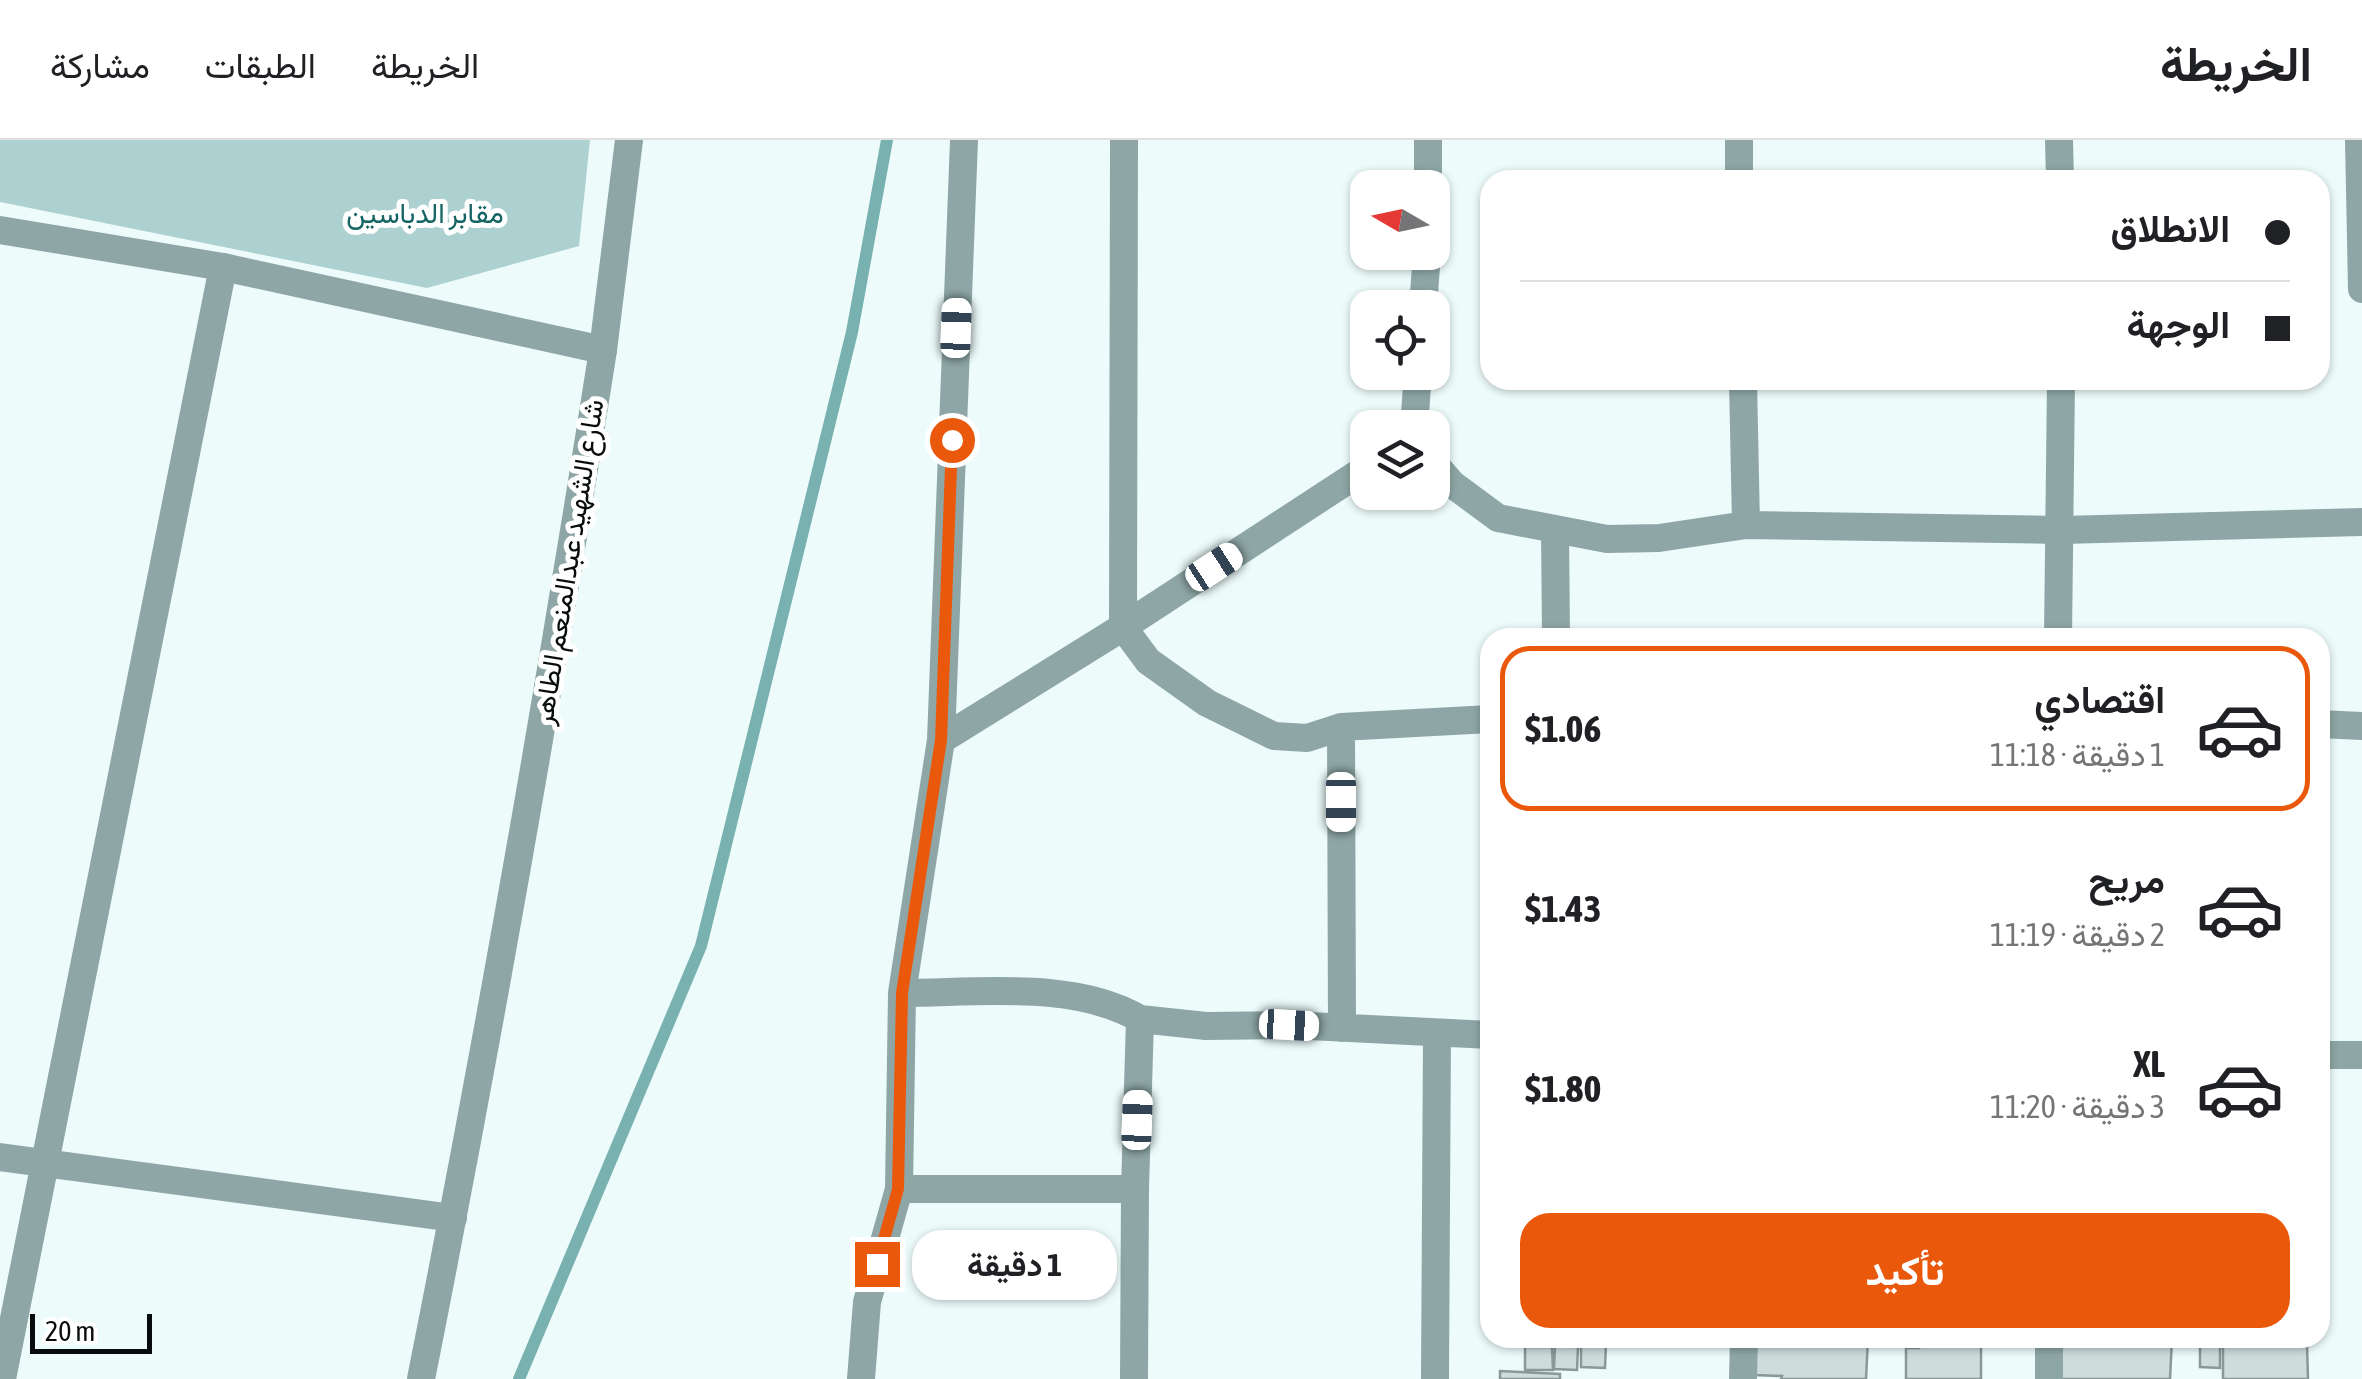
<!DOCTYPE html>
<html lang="ar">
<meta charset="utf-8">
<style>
:root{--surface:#fff;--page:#f2f2f2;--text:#202124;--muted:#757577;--line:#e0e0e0;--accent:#ea580c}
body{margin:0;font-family:"Asap Condensed",Vazirmatn,sans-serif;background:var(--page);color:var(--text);direction:rtl;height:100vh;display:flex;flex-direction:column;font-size:38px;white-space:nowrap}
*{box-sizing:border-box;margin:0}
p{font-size:32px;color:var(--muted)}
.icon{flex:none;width:55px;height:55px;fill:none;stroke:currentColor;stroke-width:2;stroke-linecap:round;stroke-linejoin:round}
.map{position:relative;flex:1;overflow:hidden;direction:ltr}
.sheet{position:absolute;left:1480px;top:488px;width:850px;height:720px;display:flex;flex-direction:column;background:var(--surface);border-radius:30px;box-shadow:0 2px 8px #0004;direction:rtl}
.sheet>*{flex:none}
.hud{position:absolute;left:1480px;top:30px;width:850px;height:220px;border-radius:30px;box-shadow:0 2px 8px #0004;direction:rtl;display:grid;align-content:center;height:220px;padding:0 40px;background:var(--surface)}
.needle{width:65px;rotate:279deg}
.fabs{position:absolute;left:1350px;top:30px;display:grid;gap:20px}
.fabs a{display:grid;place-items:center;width:100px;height:100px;border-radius:20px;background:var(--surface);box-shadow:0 2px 8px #0004;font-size:50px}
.scale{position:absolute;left:30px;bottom:25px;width:122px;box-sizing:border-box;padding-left:10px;border:5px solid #080c0c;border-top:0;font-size:28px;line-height:35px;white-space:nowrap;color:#080c0c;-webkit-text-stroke:8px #fff;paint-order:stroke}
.end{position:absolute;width:45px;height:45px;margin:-22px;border:12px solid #ea580c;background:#fff;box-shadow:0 0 0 5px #fff}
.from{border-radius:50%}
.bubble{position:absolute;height:70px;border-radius:30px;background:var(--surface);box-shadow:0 2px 8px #0004;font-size:32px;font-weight:700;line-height:70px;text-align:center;direction:rtl}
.car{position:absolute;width:30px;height:60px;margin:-30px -15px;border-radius:12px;box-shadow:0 0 8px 2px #0007;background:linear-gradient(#fff 24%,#345 0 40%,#fff 0 76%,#345 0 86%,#fff 0)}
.hud b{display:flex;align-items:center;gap:35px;height:95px;font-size:38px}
.hud b+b{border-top:2px solid var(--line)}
.hud i{width:25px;height:25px;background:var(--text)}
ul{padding:18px 0 0;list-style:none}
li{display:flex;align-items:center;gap:30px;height:165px;margin:0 20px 15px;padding:0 20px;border:5px solid transparent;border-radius:30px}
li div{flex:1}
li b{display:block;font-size:38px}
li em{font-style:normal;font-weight:700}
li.current{border-color:var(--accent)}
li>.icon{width:90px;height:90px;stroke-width:1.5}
.action{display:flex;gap:20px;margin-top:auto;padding:20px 40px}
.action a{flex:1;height:115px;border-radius:30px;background:var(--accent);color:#fff;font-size:40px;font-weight:700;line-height:115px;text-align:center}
header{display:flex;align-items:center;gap:60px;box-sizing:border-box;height:140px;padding:0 50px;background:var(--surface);border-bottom:2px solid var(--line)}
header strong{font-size:48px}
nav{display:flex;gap:55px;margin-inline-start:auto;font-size:35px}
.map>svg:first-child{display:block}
</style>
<header>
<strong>الخريطة</strong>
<nav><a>الخريطة</a><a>الطبقات</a><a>مشاركة</a></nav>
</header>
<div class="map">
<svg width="2362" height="1239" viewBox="0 0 2362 1239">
<rect width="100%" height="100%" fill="#edfcfb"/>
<path fill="#add1d0" d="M0 0H590L579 106 427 148 0 62Z"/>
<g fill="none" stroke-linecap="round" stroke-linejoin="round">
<path stroke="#78b1b0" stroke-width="12" d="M519 1239 701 806 852 192 887 0"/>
</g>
<path fill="#cedddc" stroke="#8a9897" stroke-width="2.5" d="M1756 1198H1868L1866 1239H1781L1782 1236 1755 1235Z
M1919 1198H1981V1239H1906V1208H1919Z
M2096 1198H2172L2170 1239H2061L2062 1204 2096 1205Z
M1581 1203H1606L1605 1228 1581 1227Z
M2223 1203H2307L2308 1239H2223Z
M2200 1204H2220V1228L2200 1227Z
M1555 1206 1578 1207 1577 1230 1554 1229Z
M1525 1207H1552L1553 1230H1525Z
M1500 1231 1560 1234V1239H1500Z"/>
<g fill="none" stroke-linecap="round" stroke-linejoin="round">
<path stroke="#8ea7a6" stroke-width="28" d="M1428 0V48
M1739 0V40
M2059 0 2060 40
M2359 0 2362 149
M1423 168 1427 112
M603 210 629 0
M1743 240 1746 385
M1414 288 1418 232
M1432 321 1452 344 1498 378 1607 399 1659 398 1746 385 2062 390 2362 382
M1555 389 1556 498
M1123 487 1124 0
M1123 487 1368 327
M2058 498 2061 240
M2320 584 2362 586
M1341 587 1342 888
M941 600 1123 487 1148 521 1207 563 1274 596 1307 598 1341 587 1490 579
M902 853C977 853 1074 840 1140 879
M2320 915H2362
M0 1017 453 1078
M899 1049H1135
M2049 1198V1239
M2 1239 223 127
M861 1239 867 1162 899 1049 902 853 941 600 964 0
M1134 1239 1135 1049 1140 879 1206 886 1289 885 1490 895
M1435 1239 1437 893
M1743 1239 1744 1198"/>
<path stroke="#8ea7a6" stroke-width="28" d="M0 90 223 127 603 210C549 554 489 897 421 1239"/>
</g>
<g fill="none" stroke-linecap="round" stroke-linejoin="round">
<path stroke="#ea580c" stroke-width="12" d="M877 1124 898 1049 902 853 941 600 952 300"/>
</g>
<g text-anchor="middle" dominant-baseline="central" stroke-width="10" stroke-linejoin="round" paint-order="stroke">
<g font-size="28" fill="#146463" stroke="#fff">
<text x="425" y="73">مقابر الدباسين</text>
</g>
<g font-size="28" fill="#080c0c" stroke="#fff">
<text transform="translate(568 422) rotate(-81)">شارع الشهيد عبدالمنعم الطاهر</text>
</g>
</g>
</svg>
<div class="fabs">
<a><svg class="needle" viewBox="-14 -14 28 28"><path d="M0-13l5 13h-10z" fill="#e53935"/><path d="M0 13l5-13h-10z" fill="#757577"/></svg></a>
<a><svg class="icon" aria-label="locate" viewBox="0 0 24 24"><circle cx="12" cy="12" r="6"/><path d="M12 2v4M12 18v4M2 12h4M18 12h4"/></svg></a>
<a><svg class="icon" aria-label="layers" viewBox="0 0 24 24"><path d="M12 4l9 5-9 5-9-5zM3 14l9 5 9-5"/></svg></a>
</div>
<div class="scale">20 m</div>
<i class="end from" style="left:952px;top:300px"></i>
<i class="end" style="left:877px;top:1124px"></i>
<div class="bubble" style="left:912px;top:1090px;width:205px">1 دقيقة</div>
<i class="car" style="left:956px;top:188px;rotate:2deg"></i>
<i class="car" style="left:1214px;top:427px;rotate:57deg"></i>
<i class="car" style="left:1341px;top:662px;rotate:180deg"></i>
<i class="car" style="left:1289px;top:885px;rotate:93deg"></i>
<i class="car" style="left:1137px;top:980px;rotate:2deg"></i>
<div class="hud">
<b><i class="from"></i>الانطلاق</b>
<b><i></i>الوجهة</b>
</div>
<section class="sheet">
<ul>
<li class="current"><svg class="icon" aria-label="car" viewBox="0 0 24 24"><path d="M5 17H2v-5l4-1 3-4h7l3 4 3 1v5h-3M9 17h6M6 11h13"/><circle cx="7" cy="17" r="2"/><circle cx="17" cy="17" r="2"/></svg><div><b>اقتصادي</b><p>1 دقيقة · 11:18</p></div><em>$1.06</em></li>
<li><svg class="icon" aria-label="car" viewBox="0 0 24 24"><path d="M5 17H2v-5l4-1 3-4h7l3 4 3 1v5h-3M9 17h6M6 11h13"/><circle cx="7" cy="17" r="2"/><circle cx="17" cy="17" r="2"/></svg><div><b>مريح</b><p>2 دقيقة · 11:19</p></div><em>$1.43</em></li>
<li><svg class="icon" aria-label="car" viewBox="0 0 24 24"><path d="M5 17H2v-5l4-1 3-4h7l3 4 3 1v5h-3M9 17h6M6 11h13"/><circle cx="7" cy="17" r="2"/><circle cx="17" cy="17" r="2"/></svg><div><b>XL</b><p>3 دقيقة · 11:20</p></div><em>$1.80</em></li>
</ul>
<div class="action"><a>تأكيد</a></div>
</section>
</div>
